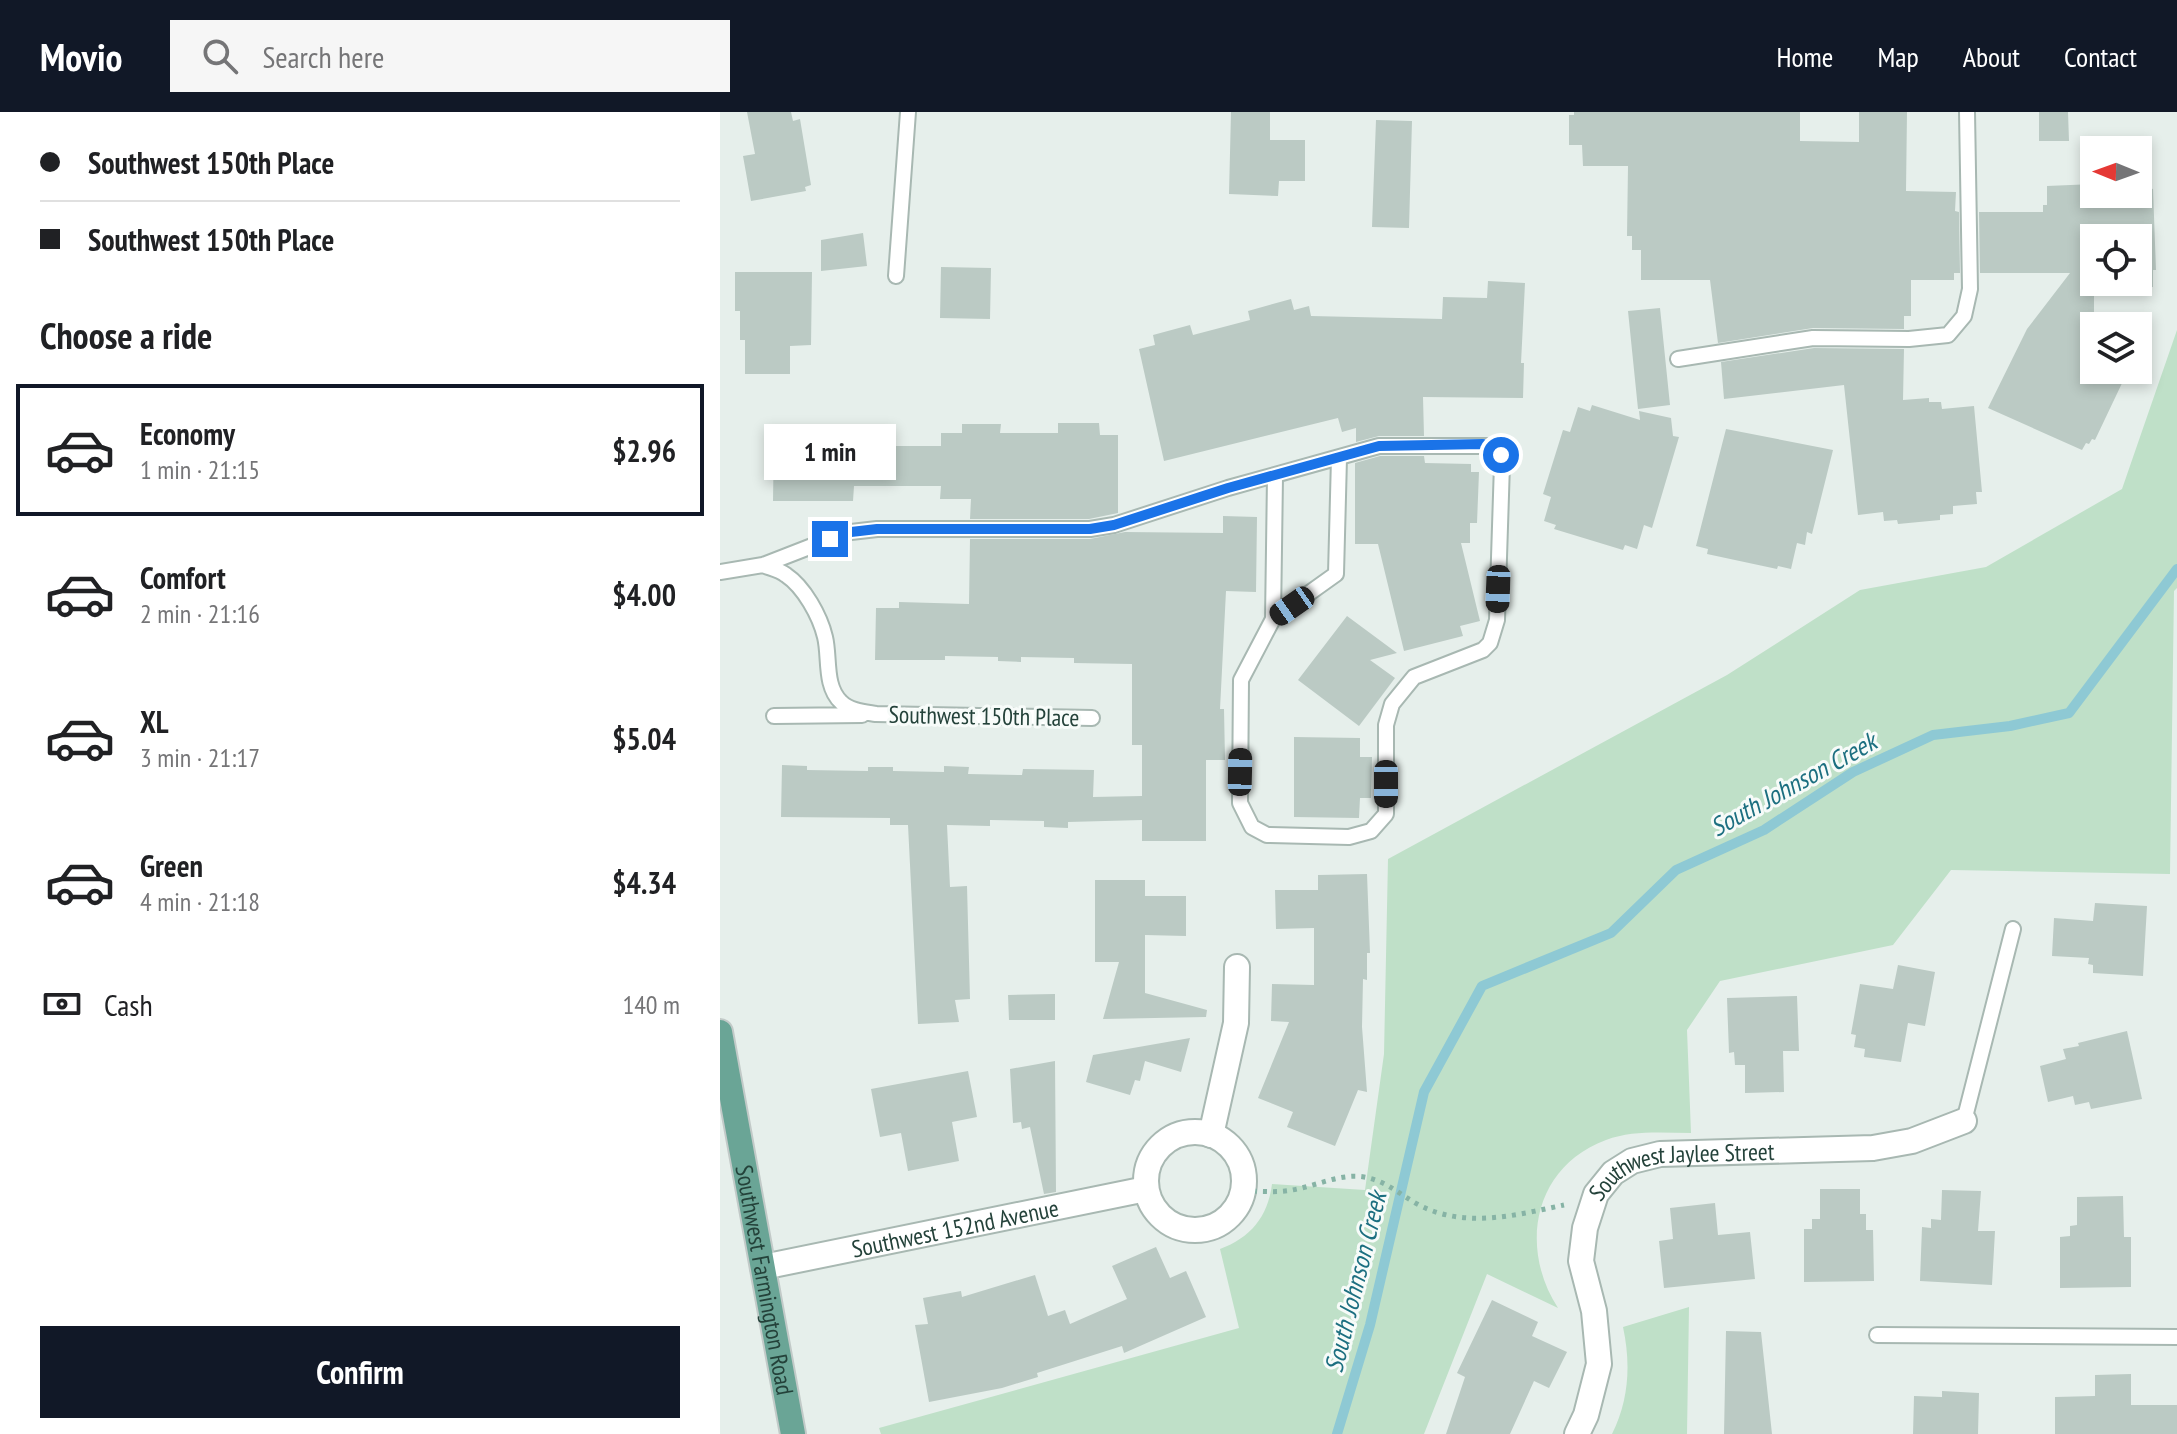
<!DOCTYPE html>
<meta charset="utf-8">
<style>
:root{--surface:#fff;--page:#f6f6f6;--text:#202124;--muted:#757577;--line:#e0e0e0;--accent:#111827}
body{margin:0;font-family:"PT Sans Narrow",sans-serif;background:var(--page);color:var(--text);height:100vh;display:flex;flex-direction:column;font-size:30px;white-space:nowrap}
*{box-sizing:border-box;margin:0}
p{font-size:26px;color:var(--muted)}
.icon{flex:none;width:44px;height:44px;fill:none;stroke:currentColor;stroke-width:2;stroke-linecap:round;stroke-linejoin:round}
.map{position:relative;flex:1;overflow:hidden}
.sheet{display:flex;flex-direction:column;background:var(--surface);width:720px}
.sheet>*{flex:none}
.top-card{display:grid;align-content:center;height:176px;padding:0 40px;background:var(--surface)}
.needle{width:52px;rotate:271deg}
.tools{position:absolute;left:1360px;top:24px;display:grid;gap:16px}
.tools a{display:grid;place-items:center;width:72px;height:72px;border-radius:0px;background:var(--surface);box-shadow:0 4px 12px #0003;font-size:40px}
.end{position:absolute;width:36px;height:36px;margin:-18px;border:10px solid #1a73e8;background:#fff;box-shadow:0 0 0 4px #fff}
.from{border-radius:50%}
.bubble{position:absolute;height:56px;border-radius:0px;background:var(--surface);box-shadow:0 4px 12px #0003;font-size:26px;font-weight:800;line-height:56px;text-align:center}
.car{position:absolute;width:24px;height:48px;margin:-24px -12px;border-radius:10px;box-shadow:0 0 6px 2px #0007;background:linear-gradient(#222 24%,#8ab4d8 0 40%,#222 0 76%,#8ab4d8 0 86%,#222 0)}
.top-card b{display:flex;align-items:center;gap:28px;height:76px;font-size:30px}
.top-card b+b{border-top:2px solid var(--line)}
.top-card i{width:20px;height:20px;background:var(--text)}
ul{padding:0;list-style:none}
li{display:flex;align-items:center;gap:24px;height:132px;margin:0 16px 12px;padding:0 24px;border:4px solid transparent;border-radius:0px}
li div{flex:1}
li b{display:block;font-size:30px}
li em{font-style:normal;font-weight:800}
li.selected{border-color:var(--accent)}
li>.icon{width:72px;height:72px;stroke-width:1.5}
h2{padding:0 40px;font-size:36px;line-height:96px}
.pay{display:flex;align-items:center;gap:20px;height:88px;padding:0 40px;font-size:30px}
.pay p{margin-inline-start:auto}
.button{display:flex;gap:16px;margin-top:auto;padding:16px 40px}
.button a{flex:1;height:92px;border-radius:0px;background:var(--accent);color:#fff;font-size:32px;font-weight:800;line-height:92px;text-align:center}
header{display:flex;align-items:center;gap:48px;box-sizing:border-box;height:112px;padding:0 40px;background:var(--accent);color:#fff}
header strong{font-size:38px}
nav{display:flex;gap:44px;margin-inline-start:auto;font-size:28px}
.search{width:560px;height:72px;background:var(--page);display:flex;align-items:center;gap:20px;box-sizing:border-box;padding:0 28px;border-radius:0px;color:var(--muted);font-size:30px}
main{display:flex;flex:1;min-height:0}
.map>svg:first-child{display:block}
</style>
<header>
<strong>Movio</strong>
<div class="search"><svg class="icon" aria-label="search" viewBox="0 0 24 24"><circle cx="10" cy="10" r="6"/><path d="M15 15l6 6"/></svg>Search here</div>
<nav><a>Home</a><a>Map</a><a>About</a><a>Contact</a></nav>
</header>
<main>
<section class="sheet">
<div class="top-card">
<b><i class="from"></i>Southwest 150th Place</b>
<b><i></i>Southwest 150th Place</b>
</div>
<h2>Choose a ride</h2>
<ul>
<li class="selected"><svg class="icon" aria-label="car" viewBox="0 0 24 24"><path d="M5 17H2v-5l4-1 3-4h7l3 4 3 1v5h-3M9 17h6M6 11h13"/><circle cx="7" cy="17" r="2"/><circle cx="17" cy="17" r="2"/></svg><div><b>Economy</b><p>1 min · 21:15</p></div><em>$2.96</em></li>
<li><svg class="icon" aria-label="car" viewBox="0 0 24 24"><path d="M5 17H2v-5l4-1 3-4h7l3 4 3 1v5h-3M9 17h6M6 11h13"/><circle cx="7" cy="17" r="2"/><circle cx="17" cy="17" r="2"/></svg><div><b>Comfort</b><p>2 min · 21:16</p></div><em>$4.00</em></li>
<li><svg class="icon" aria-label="car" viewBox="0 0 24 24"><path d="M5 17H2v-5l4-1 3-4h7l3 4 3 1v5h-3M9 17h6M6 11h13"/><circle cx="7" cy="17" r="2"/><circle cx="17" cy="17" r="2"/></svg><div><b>XL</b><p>3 min · 21:17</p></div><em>$5.04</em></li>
<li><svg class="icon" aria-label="car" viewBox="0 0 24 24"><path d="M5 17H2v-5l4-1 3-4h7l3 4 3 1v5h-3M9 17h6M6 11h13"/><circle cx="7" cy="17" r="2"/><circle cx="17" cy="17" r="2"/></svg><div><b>Green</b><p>4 min · 21:18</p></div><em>$4.34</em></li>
</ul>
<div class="pay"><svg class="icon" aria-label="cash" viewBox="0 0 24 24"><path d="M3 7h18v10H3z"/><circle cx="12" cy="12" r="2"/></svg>Cash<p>140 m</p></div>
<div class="button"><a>Confirm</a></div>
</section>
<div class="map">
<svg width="1457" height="1322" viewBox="0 0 1457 1322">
<rect width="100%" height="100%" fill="#e6efeb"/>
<path fill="#bfe0c8" d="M1457 218V476L1454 479 1450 762 1231 758 1173 833 1000 869 967 918 971 1021C942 1021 913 1018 886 1028 813 1055 799 1136 838 1196L767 1162 704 1322H161L159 1316 519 1216 500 1137C530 1126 548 1105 552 1072L645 1078 664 942 668 747 1007 563 1140 478 1266 455 1402 377Z
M969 1195 967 1322H892C909 1288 911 1252 903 1215Z"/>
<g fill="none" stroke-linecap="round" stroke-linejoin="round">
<path stroke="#8ec9d4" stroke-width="10" d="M617 1322 650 1213 704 980 762 874 891 821 956 758 1044 718 1133 660 1213 623 1290 614 1349 601 1457 457"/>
</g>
<path fill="#bbcac4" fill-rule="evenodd" d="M27 0H71L73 9 80 7 91 73 85 75 86 79 31 89 23 44 35 42Z
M511 0H550V28H585V69H559L558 84 509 82Z
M854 0H1080V29L1139 30V0H1187L1186 79 1236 80 1235 99 1239 100 1240 161H1234V168H1191V204H1184V217L1093 216 998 231 990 168H921V138H912V124H907L908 54H863L862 33H849V3H854Z
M1319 0H1348L1349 29H1319Z
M656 8 692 9 689 116 652 115Z
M1374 72V82H1418V73L1433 77 1436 158H1433V175L1405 178V180H1374V258H1406L1401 267H1404L1375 328 1372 327 1369 332 1366 331 1362 338 1268 296 1307 217 1350 161H1260L1259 100H1323V93H1327V74ZM1374 126H1418V170H1374Z
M143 121 147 154 101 159V128Z
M221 155 271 156 270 207 220 206Z
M15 160H92L91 233 70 234V262H25V228H20V199H15Z
M768 169 805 171 801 251H804L803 286 703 285 704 324H659L636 330V316L622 320 618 306 444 349 419 237 435 233 433 223 470 213 473 223 530 208 528 199 571 187 574 198 589 194 591 204 722 207 723 185 767 186Z
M940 196 950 293 918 297 908 199Z
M1094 236 1184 237 1183 288 1209 286V290H1221L1222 297 1254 294 1262 380H1256L1257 392 1233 394V402L1220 403V408L1178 412 1177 408 1164 409 1163 400 1138 403 1124 273 1004 287 1001 250Z
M872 293 920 308 919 299 951 306 953 324 959 325 932 416 924 413 917 437 905 433 903 438 834 417 836 413 824 409 831 385 823 382 843 318 850 320 858 295 870 299Z
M338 311H379L380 323H398V401L369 407H250L251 387H220L221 374H134L133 389H53L54 323H75V314H113V323H133L134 334H221V321H242V312H281L280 321H338Z
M1006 317 1113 338 1092 422 1087 420 1085 433 1077 431 1071 457 1058 454 1057 457 987 442 988 437 976 434Z
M660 344H704L705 351 751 352V360H759L757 411H750V431H741L760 509 740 514 743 524 684 539 658 432H635V351Z
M503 404 537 405 536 480 506 479 500 597H504L505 648H486V729H422V708L348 710V716L324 715V709L270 708V714L227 713 230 775 247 774 250 887 235 888 239 910 198 912 188 713H170V706L61 705 62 653 87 654V658L148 659V655H173V659L224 660V654L249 655 248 662 302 663 303 657 374 658 373 685 422 684V633H412V552L354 551V546L301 545V550L278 549V545L225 544V548H155L156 496H179V490L249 492 250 427H370L405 420 503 421Z
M627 504 677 541 650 548 675 566 639 614 578 568Z
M574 625 640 626V645H652L651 686H640L639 706 574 705Z
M647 762 650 841H647V868L643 867 642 915 647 980 638 978 615 1034 567 1015 573 1000 538 986 569 910 551 909 552 872 594 873V816L556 817 555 778H598V763Z
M375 768H425V784H466V824L425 823V881L487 898 486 905 383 907 399 850H375Z
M1375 791 1427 794 1423 864 1373 861V853L1368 852 1369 846 1332 844 1334 806 1373 809Z
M1178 853 1215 860 1205 914 1188 911 1181 950 1144 945 1145 937 1134 935 1136 923 1131 922 1140 872 1173 877Z
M335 882V908H289L288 883Z
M1077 884 1079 939H1063L1064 980 1025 981V953H1015L1014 940 1009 941 1007 886Z
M1407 919 1422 987 1371 997 1369 990 1355 993 1353 984 1328 990 1320 954 1346 947 1343 937 1359 934 1358 931Z
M470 926 461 960 425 949 420 969 415 968 410 983 366 970 373 943Z
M335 949 336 1080 324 1082 310 1015 302 1017 301 1010 293 1011 290 957Z
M248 959 257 1005 232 1010 239 1049 188 1059 181 1021 160 1025 151 977Z
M1100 1077H1140V1102H1146V1118H1153L1154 1169 1084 1170V1117H1092V1107H1100Z
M1222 1078 1261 1079 1258 1119H1275L1272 1173 1200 1169 1202 1115 1211 1116V1107L1221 1108Z
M1403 1084 1404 1125H1411V1175L1340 1176V1125L1350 1124V1114L1357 1113V1085Z
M995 1091 998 1123 1030 1120 1035 1167 944 1176 939 1129 953 1127 950 1096Z
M436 1135 450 1166 466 1159 486 1205 404 1241 402 1234 317 1261 318 1265 282 1276 209 1290 195 1213 208 1212 203 1186 241 1179 242 1185 315 1163 328 1204 345 1198 350 1212 407 1187 392 1154Z
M772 1188 818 1210 812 1224 847 1240 829 1276 814 1269 790 1322H726L745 1265 737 1261Z
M1006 1219 1041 1220 1052 1322H1004Z
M1411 1262V1293H1457V1322H1335V1285L1375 1284V1263Z
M1222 1279 1259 1281 1258 1322H1193L1194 1284 1222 1285Z"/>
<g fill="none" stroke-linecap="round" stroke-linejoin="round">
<g stroke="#a8b8b2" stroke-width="18">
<path id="service" d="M176 164 188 0
M958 247 1093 226 1189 227 1228 223 1244 204 1250 177 1247 0
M43 453C50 456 60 458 66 463 84 475 100 504 105 525 110 545 104 574 121 590 130 599 144 600 156 602L372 606
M0 460 43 453 110 427 131 420 157 417H370L394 413 508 376 659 334H770L777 337 782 352 777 508 770 531 763 538 694 565 672 592 666 613V702L651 719 629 725 547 723 532 715 520 691 521 568 553 507 555 365
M553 507 616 462 619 346
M54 604 142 603
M1244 1009 1293 817
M1157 1223 1457 1225"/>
</g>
<g stroke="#a8b8b2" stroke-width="28">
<g id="minor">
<circle cx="475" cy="1069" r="49"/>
<path d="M491 1023 516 911 517 855"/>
<path id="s1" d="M43 1155 426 1077"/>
<path id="s2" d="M857 1322 866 1303 879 1252 874 1199 861 1149 865 1116 876 1082 893 1061 912 1049 940 1042 1153 1036 1192 1029 1244 1009"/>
</g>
</g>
<g stroke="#c2cac8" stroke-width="28">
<g id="primary">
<path id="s3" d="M0 920 73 1322"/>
</g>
</g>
<path stroke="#86b3a5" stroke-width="5" stroke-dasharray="4 6" stroke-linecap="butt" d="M523 1079C539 1079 556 1081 572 1078 596 1074 621 1061 644 1065 667 1069 680 1083 699 1093 746 1117 796 1103 844 1093"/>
<use href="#service" stroke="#fff" stroke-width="14"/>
<use href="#minor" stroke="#fff" stroke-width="24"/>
<use href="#primary" stroke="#6aa596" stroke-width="24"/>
</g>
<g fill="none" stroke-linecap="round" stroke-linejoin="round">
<path stroke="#1a73e8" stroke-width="10" d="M110 427 131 420 157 417H370L394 413 508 376 659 334 763 332 777 337 781 343"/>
</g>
<g text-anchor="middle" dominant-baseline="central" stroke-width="6" stroke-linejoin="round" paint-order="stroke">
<g font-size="24" fill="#24423a" stroke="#f7fbf9">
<text transform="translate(264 604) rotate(1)">Southwest 150th Place</text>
<text stroke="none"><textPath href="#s2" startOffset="342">Southwest Jaylee Street</textPath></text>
<text stroke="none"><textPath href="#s1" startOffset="196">Southwest 152nd Avenue</textPath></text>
<text stroke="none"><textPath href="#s3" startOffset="252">Southwest Farmington Road</textPath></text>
</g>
<g font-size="26" font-style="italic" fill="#1c6f80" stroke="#f7fbf9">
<text transform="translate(1073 672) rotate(-29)">South Johnson Creek</text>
<text transform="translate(635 1170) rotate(-76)">South Johnson Creek</text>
</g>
</g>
</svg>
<div class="tools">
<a><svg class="needle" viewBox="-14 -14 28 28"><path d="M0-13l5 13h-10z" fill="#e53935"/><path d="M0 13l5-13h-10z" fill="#757577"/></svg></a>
<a><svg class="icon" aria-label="locate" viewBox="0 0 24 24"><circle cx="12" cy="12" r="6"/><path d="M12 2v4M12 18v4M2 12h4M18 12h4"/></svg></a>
<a><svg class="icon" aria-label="layers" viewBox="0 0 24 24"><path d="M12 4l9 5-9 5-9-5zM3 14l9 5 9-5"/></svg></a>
</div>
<i class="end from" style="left:781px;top:343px"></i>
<i class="end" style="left:110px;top:427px"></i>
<div class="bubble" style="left:44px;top:312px;width:132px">1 min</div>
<i class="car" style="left:778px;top:477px;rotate:182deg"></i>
<i class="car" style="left:572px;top:494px;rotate:235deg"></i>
<i class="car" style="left:520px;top:660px;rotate:1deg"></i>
<i class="car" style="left:666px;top:672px;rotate:180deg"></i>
</div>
</main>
